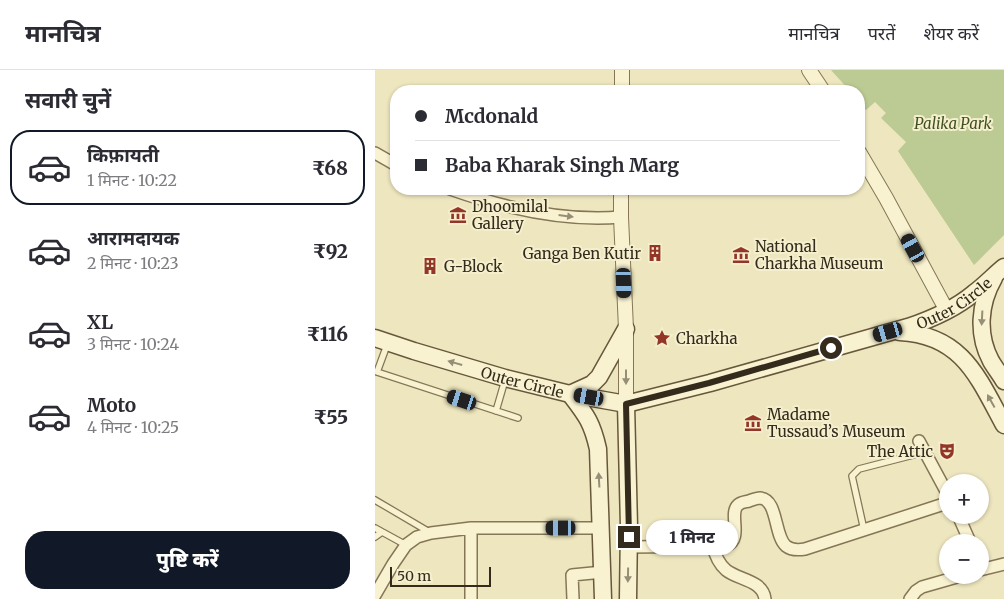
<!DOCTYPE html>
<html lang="hi">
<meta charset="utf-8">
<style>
:root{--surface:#fff;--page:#f7f7f7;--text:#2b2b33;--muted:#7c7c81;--line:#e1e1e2;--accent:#111827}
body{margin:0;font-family:Merriweather,"Noto Sans Devanagari",serif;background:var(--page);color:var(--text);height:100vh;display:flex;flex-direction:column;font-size:19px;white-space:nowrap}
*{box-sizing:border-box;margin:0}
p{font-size:16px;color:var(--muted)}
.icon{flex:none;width:28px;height:28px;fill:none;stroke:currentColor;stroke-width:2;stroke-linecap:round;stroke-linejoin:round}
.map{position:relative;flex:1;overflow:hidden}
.drawer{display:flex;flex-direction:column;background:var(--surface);width:375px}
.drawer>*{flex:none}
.guide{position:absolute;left:15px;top:15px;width:475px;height:110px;border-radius:20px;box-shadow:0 1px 4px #0004;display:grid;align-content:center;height:110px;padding:0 25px;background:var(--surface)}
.fabs{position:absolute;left:564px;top:404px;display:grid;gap:10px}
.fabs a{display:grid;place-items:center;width:50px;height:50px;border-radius:50%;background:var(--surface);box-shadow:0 1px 4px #0004;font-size:25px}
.scale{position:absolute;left:15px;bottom:12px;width:101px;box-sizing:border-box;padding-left:5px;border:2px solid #342b1c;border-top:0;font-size:14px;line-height:18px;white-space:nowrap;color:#342b1c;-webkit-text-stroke:4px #f5efce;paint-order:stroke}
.end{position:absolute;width:22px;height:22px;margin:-11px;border:6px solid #342b1c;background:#fff;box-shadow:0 0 0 2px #fff}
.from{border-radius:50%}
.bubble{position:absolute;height:35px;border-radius:18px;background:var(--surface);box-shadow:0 1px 4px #0004;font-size:16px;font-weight:800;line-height:35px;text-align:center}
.car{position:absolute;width:15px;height:30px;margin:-15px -8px;border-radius:6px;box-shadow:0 0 4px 1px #0007;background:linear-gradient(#222 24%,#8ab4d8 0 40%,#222 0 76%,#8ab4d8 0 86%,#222 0)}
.guide b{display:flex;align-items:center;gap:18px;height:48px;font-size:19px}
.guide b+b{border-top:1px solid var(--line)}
.guide i{width:12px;height:12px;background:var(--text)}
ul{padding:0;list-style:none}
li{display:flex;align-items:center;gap:15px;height:75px;margin:0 10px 8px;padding:0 15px;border:2px solid transparent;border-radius:20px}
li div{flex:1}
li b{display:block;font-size:19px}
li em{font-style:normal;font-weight:800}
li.active{border-color:var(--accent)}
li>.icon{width:45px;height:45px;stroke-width:1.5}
h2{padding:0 25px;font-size:22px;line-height:60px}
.action{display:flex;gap:10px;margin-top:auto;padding:10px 25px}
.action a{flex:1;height:58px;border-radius:20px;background:var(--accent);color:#fff;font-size:20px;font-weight:800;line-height:58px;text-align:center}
header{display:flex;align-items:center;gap:30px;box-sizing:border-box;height:70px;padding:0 25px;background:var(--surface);border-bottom:1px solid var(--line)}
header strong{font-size:24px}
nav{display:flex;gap:28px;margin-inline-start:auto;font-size:18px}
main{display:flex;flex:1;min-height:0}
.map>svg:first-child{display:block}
</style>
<header>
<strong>मानचित्र</strong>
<nav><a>मानचित्र</a><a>परतें</a><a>शेयर करें</a></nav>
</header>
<main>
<section class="drawer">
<h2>सवारी चुनें</h2>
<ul>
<li class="active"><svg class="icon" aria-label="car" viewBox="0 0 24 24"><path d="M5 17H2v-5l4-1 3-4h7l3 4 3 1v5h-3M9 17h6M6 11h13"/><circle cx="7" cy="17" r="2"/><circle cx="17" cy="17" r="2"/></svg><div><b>किफ़ायती</b><p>1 मिनट · 10:22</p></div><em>₹68</em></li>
<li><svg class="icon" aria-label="car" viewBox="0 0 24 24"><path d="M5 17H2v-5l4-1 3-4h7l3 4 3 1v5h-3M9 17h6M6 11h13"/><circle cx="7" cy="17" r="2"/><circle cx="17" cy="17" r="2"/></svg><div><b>आरामदायक</b><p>2 मिनट · 10:23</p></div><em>₹92</em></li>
<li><svg class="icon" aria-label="car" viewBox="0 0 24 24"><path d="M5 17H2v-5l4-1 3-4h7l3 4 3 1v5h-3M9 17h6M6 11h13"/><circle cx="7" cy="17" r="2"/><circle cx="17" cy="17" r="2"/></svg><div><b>XL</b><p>3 मिनट · 10:24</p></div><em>₹116</em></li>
<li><svg class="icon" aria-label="car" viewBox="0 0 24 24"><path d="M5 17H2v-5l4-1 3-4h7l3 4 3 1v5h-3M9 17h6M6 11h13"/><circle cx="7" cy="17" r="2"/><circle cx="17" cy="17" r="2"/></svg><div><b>Moto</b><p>4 मिनट · 10:25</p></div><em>₹55</em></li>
</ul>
<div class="action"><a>पुष्टि करें</a></div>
</section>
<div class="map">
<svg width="629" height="529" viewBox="0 0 629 529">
<rect width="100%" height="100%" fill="#ede6be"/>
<path fill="#bcca93" d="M456 0H629V165L599 195 523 81 531 72 506 48 511 43 500 32 491 40 484 31V21H475Z"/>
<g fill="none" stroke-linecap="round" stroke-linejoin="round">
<g stroke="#857657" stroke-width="8">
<path id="service" d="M12 275 2 302 143 348
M121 341 130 310
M0 430 56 463
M0 458 31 475
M489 460 477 406 484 399 550 382
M0 467 7 462"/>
</g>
<g stroke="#857657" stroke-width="14">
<path id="minor" d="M0 83 21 95
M75 119C129 138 188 152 246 147
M544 371 572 423
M583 445 595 472
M338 476C340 485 343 493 351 500 363 510 388 510 390 529
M254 477 351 476C369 469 353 444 363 435 366 432 371 432 374 431 377 430 381 428 385 428 403 429 399 466 411 476 416 480 424 480 430 479L572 433
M605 500 629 494
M0 525 18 494 31 475 42 467 56 463 96 458H227
M96 529V458
M198 529 197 505 228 502
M535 529 541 521 547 517 589 505"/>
</g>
<g stroke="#857657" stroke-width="16">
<path id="tertiary" d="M434 0 448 21
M247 21V0
M484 82 511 128 572 241
M246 119V147L251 259V334"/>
</g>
<g stroke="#67573b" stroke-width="19">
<g id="secondary">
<path d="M619 208C604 234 602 265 616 291 620 298 625 304 629 311"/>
<path d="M525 262C587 265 603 307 629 355"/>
<path id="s1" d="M0 268 39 281 130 308 195 324 251 334 335 313 533 257C557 249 580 239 599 223 610 215 619 205 629 197"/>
<path d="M195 324C211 345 217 352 223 379L228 529"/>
<path d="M195 324 217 314 224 307 251 259"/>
<path d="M251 334 254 457 253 529"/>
</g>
</g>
<use href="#service" stroke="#f8f2d1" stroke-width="5.5"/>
<use href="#minor" stroke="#f8f2d1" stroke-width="11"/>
<use href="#tertiary" stroke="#f8f2d1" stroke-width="14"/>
<use href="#secondary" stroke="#f8f2d1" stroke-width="16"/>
</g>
<defs><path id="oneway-solid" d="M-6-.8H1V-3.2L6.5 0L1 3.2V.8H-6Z" transform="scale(1.25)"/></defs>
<g fill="#968e76">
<use href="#oneway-solid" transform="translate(191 146) rotate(7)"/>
<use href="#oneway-solid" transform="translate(607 248) rotate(93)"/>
<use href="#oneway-solid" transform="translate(80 293) rotate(-164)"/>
<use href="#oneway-solid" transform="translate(251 307) rotate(90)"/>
<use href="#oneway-solid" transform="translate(616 331) rotate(-119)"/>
<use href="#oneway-solid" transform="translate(224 410) rotate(-93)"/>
<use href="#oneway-solid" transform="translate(253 505) rotate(91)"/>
</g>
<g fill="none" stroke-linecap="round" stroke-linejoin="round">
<path stroke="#342b1c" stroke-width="6" d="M254 467 251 334 334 313 456 278"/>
</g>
<defs>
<g id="museum-bare" transform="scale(1.35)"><path d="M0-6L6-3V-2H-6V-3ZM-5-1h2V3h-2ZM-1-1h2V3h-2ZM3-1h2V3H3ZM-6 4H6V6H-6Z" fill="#933628" stroke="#f5efce" stroke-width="2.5" paint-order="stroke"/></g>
<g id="building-bare" transform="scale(1.35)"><path d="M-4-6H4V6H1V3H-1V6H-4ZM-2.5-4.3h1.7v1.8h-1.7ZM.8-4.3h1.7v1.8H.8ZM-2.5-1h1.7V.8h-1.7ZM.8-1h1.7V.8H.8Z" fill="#933628" stroke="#f5efce" stroke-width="2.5" paint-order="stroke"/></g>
<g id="sight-bare" transform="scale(1.35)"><path d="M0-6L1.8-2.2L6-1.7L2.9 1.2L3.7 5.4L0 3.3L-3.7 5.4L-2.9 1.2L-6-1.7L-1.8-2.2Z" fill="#933628" stroke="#f5efce" stroke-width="2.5" paint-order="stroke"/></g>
<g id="theatre-bare" transform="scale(1.35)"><path d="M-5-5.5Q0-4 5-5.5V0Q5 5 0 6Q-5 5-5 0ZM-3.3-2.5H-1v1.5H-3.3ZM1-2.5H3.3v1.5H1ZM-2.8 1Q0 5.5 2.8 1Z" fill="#933628" stroke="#f5efce" stroke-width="2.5" paint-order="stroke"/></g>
</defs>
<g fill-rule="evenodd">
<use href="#museum-bare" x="83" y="145"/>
<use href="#building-bare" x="280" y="183"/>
<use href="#museum-bare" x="366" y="185"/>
<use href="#building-bare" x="55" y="196"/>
<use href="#sight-bare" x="287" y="268"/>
<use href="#museum-bare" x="378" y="353"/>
<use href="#theatre-bare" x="572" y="381"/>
</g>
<g text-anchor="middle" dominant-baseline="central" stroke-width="4" stroke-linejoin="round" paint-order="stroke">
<g font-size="15" font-style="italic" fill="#3f5123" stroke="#f5efce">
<text x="578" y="53">Palika Park</text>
</g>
<g font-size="15" fill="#342b1c" stroke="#f5efce" text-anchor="start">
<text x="97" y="136">Dhoomilal<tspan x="97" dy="17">Gallery</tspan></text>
<text x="380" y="176">National<tspan x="380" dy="17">Charkha Museum</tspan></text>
<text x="266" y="183" text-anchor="end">Ganga Ben Kutir</text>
<text x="69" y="196">G-Block</text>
<text x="301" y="268">Charkha</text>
<text x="392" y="344">Madame<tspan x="392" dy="17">Tussaud’s Museum</tspan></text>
<text x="558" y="381" text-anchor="end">The Attic</text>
</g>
<g font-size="15" fill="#342b1c" stroke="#f5efce">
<text stroke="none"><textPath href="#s1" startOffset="604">Outer Circle</textPath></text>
<text stroke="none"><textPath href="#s1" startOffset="154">Outer Circle</textPath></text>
</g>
</g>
</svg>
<div class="fabs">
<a>+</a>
<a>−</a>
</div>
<div class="scale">50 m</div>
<i class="end from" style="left:456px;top:278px"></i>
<i class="end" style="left:254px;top:467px"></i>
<div class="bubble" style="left:271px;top:450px;width:92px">1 मिनट</div>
<i class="car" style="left:538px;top:178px;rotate:331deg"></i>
<i class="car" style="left:249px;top:213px;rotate:178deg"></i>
<i class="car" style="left:513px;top:262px;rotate:254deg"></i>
<i class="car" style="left:214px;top:327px;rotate:280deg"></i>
<i class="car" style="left:87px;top:330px;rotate:288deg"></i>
<i class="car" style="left:186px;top:458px;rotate:270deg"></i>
<div class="guide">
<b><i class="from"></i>Mcdonald</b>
<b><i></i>Baba Kharak Singh Marg</b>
</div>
</div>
</main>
